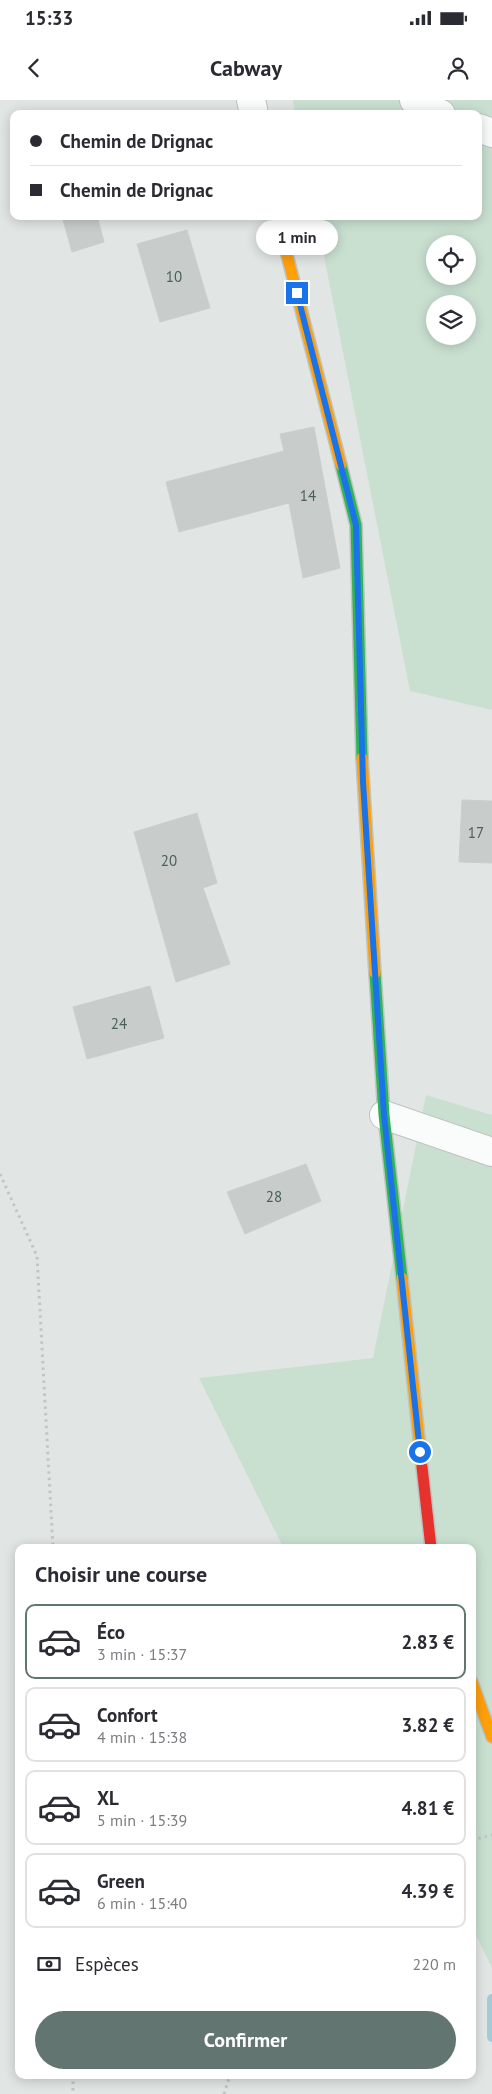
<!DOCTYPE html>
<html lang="fr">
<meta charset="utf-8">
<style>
:root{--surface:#fff;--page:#f2f2f3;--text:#2b2b33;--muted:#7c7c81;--line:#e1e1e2;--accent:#637571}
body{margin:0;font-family:"PT Sans",sans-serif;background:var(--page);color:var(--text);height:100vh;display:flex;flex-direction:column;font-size:19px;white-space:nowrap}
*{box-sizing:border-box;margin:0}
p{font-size:16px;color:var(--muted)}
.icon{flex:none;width:28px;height:28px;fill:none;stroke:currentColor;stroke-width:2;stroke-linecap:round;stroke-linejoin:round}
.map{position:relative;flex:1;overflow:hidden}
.side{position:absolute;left:15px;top:1444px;width:461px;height:535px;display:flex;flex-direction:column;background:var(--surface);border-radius:10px;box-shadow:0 2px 12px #0003}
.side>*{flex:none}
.hud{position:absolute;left:10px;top:10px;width:472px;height:110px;border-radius:10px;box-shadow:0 2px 12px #0003;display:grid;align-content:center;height:110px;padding:0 20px;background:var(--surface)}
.buttons{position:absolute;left:426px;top:135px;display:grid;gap:10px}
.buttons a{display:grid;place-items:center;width:50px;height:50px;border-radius:50%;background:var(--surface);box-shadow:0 2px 12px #0003;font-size:25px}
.end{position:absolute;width:22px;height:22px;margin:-11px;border:6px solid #1a73e8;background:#fff;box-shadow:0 0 0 2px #fff}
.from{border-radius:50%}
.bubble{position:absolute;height:35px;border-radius:18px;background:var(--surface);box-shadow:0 2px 12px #0003;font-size:16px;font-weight:800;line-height:35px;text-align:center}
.hud b{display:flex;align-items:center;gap:18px;height:48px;font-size:19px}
.hud b+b{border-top:1px solid var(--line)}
.hud i{width:12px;height:12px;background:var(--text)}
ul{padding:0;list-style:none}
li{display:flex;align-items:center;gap:15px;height:75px;margin:0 10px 8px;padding:0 10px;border:2px solid var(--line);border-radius:10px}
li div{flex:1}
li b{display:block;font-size:19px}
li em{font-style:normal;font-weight:800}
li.active{border-color:var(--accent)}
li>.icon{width:45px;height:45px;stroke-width:1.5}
h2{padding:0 20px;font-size:22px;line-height:60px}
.pay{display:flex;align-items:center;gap:12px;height:55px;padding:0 20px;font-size:19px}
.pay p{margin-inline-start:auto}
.cta{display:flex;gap:10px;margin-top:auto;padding:10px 20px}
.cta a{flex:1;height:58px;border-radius:30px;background:var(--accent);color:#fff;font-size:20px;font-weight:800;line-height:58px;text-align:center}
.status{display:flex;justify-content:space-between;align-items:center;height:35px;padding:0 25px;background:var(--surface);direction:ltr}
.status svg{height:14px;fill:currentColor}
header{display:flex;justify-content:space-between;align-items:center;height:65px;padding:0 20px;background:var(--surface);font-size:22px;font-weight:800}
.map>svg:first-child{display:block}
</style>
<div class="status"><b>15:33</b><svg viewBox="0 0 49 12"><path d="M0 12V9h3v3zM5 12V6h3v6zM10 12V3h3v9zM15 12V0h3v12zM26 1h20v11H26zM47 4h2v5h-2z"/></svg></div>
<header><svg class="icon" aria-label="back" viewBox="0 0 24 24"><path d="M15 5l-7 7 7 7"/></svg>Cabway<svg class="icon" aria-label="person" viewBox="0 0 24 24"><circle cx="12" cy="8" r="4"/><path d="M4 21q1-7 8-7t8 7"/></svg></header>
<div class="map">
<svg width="492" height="1994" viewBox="0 0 492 1994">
<rect width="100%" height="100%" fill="#e1e6e4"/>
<path fill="#c9e0d1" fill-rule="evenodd" d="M293 0H492V610L410 591 316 116H479V14H295ZM435 144H468V176H435ZM435 204H468V236H435Z
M426 995 492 1015V1868L473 1829 472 1448 283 1447 199 1278 373 1258Z"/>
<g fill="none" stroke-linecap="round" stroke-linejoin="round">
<path stroke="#a1ccd5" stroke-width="10" d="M492 1899V1937"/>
</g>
<path fill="#c8cdcb" stroke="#c9cfcd" d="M62 116H97L104 142 72 152Z
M187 130 210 208 160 222 137 144Z
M314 327 340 468 303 478 289 403 179 432 166 382 284 351 280 334Z
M462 700 492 701V763L459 762Z
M197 713 217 783 203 788 230 864 176 882 134 732Z
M150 886 164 938 87 959 73 907Z
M306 1064 321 1101 245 1134 227 1092Z"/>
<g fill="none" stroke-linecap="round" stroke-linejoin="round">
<g stroke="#bec3c1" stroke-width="30">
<path id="street" d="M251 0 254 14
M414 0 441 14
M479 28 492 33
M384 1015 492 1052"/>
</g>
<g stroke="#bdc4c1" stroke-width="14">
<path id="fast" d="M341 365 356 425 362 658
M375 873 384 1015 402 1178"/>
</g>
<g stroke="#bdc4c1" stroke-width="14">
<path id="slow" d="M277 116 341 365
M362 658 375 873
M402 1178 422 1367
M472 1582 492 1637"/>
</g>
<g stroke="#bdc4c1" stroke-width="14">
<path id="jam" d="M422 1367 431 1448"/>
</g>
<path stroke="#bec7c5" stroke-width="3" stroke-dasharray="2.5 4" stroke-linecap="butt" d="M0 1074 37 1156 53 1448
M472 1740 492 1735
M73 1975V1994
M224 1994 230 1975"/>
<use href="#street" stroke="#fafbfb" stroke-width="28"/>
<use href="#fast" stroke="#30b455" stroke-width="11"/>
<use href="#slow" stroke="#ff9f0a" stroke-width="11"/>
<use href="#jam" stroke="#e5322d" stroke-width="11"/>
</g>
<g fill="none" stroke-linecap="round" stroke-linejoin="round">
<path stroke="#1a73e8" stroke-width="6" d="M297 193 356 425 363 682 384 1015 420 1352"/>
</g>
<g text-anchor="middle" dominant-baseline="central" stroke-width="5" stroke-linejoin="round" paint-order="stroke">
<g font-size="15" fill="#4a5e5a">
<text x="174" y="176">10</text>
<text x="308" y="395">14</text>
<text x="476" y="732">17</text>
<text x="169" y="760">20</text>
<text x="119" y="923">24</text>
<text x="274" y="1096">28</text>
</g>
</g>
</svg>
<div class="buttons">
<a><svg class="icon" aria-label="locate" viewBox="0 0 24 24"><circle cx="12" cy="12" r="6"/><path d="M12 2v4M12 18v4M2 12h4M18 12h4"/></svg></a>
<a><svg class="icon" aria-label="layers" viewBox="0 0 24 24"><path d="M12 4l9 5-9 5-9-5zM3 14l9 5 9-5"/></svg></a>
</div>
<i class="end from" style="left:420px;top:1352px"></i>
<i class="end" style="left:297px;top:193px"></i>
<div class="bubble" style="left:256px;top:120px;width:82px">1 min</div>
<div class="hud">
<b><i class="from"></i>Chemin de Drignac</b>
<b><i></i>Chemin de Drignac</b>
</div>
<section class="side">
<h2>Choisir une course</h2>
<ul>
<li class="active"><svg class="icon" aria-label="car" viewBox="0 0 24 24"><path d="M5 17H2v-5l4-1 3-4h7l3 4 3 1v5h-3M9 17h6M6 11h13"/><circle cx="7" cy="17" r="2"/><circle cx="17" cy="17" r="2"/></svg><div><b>Éco</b><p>3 min · 15:37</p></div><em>2.83 €</em></li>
<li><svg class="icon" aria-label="car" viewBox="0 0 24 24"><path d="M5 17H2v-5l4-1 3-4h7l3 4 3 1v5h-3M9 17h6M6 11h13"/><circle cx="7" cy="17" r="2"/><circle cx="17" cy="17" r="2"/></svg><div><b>Confort</b><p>4 min · 15:38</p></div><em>3.82 €</em></li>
<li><svg class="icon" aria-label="car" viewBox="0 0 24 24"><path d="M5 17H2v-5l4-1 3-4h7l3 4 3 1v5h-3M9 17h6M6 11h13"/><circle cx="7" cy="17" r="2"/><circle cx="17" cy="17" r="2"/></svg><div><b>XL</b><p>5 min · 15:39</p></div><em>4.81 €</em></li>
<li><svg class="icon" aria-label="car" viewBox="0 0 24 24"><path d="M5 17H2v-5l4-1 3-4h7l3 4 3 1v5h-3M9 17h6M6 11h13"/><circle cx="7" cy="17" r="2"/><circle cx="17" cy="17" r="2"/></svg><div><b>Green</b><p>6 min · 15:40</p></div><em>4.39 €</em></li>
</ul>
<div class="pay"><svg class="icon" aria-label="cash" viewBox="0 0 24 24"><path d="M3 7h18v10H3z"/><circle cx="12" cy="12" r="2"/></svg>Espèces<p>220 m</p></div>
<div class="cta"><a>Confirmer</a></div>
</section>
</div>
